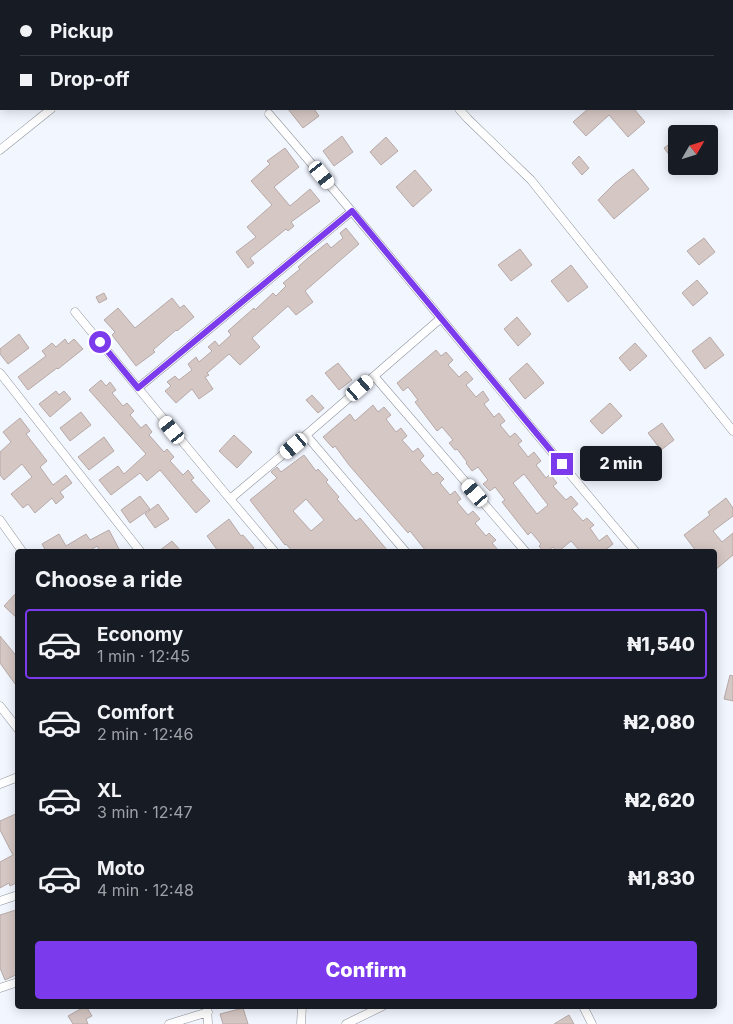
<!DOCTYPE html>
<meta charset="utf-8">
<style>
:root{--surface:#171b24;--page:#20242c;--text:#f1f3f6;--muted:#9ea1a6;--line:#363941;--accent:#7c3aed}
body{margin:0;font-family:Inter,sans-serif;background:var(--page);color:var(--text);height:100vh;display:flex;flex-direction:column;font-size:19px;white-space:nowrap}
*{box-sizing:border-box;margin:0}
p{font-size:16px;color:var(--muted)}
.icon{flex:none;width:28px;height:28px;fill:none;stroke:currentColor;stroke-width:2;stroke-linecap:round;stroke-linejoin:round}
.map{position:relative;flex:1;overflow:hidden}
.sheet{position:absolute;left:15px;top:549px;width:702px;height:460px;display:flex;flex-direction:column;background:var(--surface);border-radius:5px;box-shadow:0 2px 12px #0003}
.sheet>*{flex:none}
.banner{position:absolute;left:0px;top:0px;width:734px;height:110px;box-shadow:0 2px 12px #0003;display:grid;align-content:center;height:110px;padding:0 20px;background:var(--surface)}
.needle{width:32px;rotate:51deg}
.buttons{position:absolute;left:668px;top:125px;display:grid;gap:10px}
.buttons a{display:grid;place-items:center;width:50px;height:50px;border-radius:5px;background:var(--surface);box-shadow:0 2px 12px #0003;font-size:25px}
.end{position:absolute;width:22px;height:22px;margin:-11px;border:6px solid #7c3aed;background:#fff;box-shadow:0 0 0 2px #fff}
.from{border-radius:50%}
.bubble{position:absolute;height:35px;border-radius:5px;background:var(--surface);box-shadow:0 2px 12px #0003;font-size:16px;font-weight:800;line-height:35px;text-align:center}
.car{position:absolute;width:15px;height:30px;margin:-15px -8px;border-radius:6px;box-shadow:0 0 4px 1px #0007;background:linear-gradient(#fff 24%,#345 0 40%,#fff 0 76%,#345 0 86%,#fff 0)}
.banner b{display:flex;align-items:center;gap:18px;height:48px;font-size:19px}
.banner b+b{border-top:1px solid var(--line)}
.banner i{width:12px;height:12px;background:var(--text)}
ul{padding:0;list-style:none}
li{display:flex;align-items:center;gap:15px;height:70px;margin:0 10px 8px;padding:0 10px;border:2px solid transparent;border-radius:5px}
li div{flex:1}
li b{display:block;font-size:19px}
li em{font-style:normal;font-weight:800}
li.selected{border-color:var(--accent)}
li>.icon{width:45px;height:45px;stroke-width:1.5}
h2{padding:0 20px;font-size:22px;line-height:60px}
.action{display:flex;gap:10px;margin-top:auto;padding:10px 20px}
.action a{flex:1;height:58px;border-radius:5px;background:var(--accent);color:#fff;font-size:20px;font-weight:800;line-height:58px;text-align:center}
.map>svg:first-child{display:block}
</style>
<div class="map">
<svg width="733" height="1024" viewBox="0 0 733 1024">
<rect width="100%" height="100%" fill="#f2f6ff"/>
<path fill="#d5c7c4" stroke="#b7a9a7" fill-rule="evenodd" d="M288 109H314L319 116 303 128Z
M588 109H634L645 122 628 137 609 115 586 136 573 122Z
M342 136 353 152 334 166 323 151Z
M386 137 398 151 381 165 370 152Z
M676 139V164L664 148Z
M285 148 299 167 274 187 290 206 310 189 320 201 291 222 294 226 288 231 286 229 250 258 254 263 248 268 236 252 256 237 247 227 272 205 251 181 270 164 267 161Z
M579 156 589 168 582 175 572 163Z
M633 169 649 189 614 219 598 200 615 183Z
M415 170 432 190 413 207 396 187Z
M346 228 359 244 305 291 313 302 296 315 288 306 252 338 260 347 240 365 229 354 207 373 209 375 205 377 213 389 199 399 192 389 176 403 165 391 171 386 167 382 175 376 179 380 192 370 188 364 196 357 199 362 212 351 208 347 215 341 219 346 231 335 228 331 254 308 255 310 273 293 276 296 286 286 283 283 300 269 298 267 308 258 327 243 331 248 343 238 340 233Z
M704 238 715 252 699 265 687 251Z
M520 249 532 265 511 281 498 265Z
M571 265 588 287 568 302 551 281Z
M697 280 708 293 693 306 682 293Z
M104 293 107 299 99 303 96 297Z
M172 298 180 308 184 305 194 317 177 331 176 330 153 350 155 352 136 366 112 335 115 332 104 320 118 308 135 328Z
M517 317 531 334 518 346 504 329Z
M19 334 29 348 8 364 0 354V349Z
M710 337 724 355 705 369 692 351Z
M65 339 68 344 74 339 83 349 58 369 57 368 28 390 18 377 46 356 42 351 52 343 56 347Z
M635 343 647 356 630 371 619 358Z
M436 350 441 356 446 352 453 360 448 365 459 377 466 371 473 379 466 385 476 397 483 391 489 400 484 404 494 417 499 413 505 421 500 425 510 437 515 433 522 441 518 444 528 457 534 452 541 461 536 465 546 478 550 474 557 483 553 486 566 500 571 496 578 504 572 509 583 521 587 518 594 525 590 528 599 541 607 535 613 544 604 551H580L571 541 559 551H556L553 547 548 551H543L539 546 541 544 531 532 528 535 502 502 505 500 495 487 490 491 483 484 488 480 478 467 472 471 466 463 467 462 457 449 455 450 449 443 453 440 442 427 437 431 415 402 418 400 408 387 403 391 397 383ZM524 474 548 505 537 514 513 483Z
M338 363 352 380 339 390 325 373Z
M527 363 544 383 525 399 509 379Z
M101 380 106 386 110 382 116 390 112 393 123 406 127 403 134 411 130 415 141 428 146 424 152 432 149 435 164 452 167 449 174 457 170 461 183 475 188 470 194 478 191 480 210 501 196 513 160 470 147 481 140 473 111 495 99 480 118 466 124 474 146 454 89 390Z
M56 391 59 395 64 391 71 399 50 417 39 404Z
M312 395 324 408 318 413 306 400Z
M610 403 622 416 602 434 590 421Z
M373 405 378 412 384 407 391 415 386 419 396 432 401 428 407 436 402 440 413 452 418 448 424 456 420 460 433 475 437 472 444 479 440 483 450 495 455 491 461 499 457 502 468 515 473 511 480 519 475 523 486 536 489 533 496 540 492 543 499 551H426L410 531 408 533 349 465 335 446 333 448 323 437 350 414 355 421Z
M81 412 91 425 70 441 60 428Z
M20 418 30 431 26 434 47 461 40 467 53 485 66 475 72 483 60 492 64 497 56 504 52 498 35 513 28 504 23 508 11 494 32 477 22 464 4 480 0 475V452L11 442 3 432Z
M662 423 674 440 661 450 648 433Z
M234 435 252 452 237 468 219 451Z
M104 437 114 451 89 470 78 457Z
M304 455 316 471 318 469 328 480 326 482 339 497 337 499 356 521 360 518 388 551H292L286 544 285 545 250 500 277 478 271 472 277 467 281 472ZM306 499 324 520 311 531 293 511Z
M140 496 150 509 130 523 121 510Z
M726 498 733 508V516L713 531 722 542 733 533V555L715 570V551H696L684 535 710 515 708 512Z
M158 504 169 519 155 528 145 514Z
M229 519 241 536 243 535 254 548 249 551H218L207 536Z
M109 530 119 549 114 551H100L97 546 89 551H46L42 544 59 534 66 546 86 534 90 540Z
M172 541 181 551H159Z
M18 591V619L4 606Z
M0 636 18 658V688L0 663Z
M730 675 733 676V701L724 699Z
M18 813V882L10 886 9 883 0 888V862L13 855 0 830V821Z
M16 910 18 916V974L5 980 0 968V915Z
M86 1006 92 1016 86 1019 88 1024H73L68 1016Z
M243 1008 248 1024H223L220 1014Z
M569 1015 574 1024H554Z"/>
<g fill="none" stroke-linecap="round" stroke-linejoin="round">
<g stroke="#8e939d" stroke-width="9">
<path id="street" d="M156 0 158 1
M372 0 373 1
M96 1 97 0
M185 1 186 0
M0 75 1 74
M459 109 468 119 531 180 733 431
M269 114C393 257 512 407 635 551
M0 150 51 109
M75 312 230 499 274 551
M0 373 140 551
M374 376 525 551
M138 388 352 211
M306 435 405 551
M230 499 306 435 440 319
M0 520 22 551
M0 706 18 729
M0 784 18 777
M0 901 18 895
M0 988 18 982
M207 1006 208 1024
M583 1006 592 1024
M169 1024 208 1012
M301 1024 302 1006
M346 1024 383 1006"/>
</g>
<use href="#street" stroke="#fff" stroke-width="8"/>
</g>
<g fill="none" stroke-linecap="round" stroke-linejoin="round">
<path stroke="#7c3aed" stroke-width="6" d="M100 342 138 388 352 211 562 464"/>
</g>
</svg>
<div class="buttons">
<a><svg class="needle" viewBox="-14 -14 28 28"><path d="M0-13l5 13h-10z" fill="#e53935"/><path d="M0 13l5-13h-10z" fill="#9ea1a6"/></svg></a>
</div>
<i class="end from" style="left:100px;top:342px"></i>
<i class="end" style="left:562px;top:464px"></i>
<div class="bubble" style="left:580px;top:446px;width:82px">2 min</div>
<i class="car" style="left:322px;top:175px;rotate:141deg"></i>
<i class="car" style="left:360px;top:388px;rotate:49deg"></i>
<i class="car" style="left:172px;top:430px;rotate:321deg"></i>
<i class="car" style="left:294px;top:446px;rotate:230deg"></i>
<i class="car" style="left:475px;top:493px;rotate:319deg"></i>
<div class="banner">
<b><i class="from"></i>Pickup</b>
<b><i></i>Drop-off</b>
</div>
<section class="sheet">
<h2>Choose a ride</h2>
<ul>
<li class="selected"><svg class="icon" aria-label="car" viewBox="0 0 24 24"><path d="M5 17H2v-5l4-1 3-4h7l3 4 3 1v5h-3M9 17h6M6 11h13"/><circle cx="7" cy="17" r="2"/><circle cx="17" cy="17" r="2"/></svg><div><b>Economy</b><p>1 min · 12:45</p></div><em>₦1,540</em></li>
<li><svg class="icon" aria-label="car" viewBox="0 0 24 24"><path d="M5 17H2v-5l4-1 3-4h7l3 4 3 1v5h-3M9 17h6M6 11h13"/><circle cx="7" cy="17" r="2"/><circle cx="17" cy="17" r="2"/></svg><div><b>Comfort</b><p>2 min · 12:46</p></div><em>₦2,080</em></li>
<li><svg class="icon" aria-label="car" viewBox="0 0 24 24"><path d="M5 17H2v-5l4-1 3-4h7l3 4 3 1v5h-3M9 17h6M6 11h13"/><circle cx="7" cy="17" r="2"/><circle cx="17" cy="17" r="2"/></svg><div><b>XL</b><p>3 min · 12:47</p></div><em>₦2,620</em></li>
<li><svg class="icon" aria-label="car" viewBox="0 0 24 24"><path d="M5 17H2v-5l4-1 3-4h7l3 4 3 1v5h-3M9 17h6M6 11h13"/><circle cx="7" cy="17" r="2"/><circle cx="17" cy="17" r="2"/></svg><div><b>Moto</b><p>4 min · 12:48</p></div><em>₦1,830</em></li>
</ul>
<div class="action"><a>Confirm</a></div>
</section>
</div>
